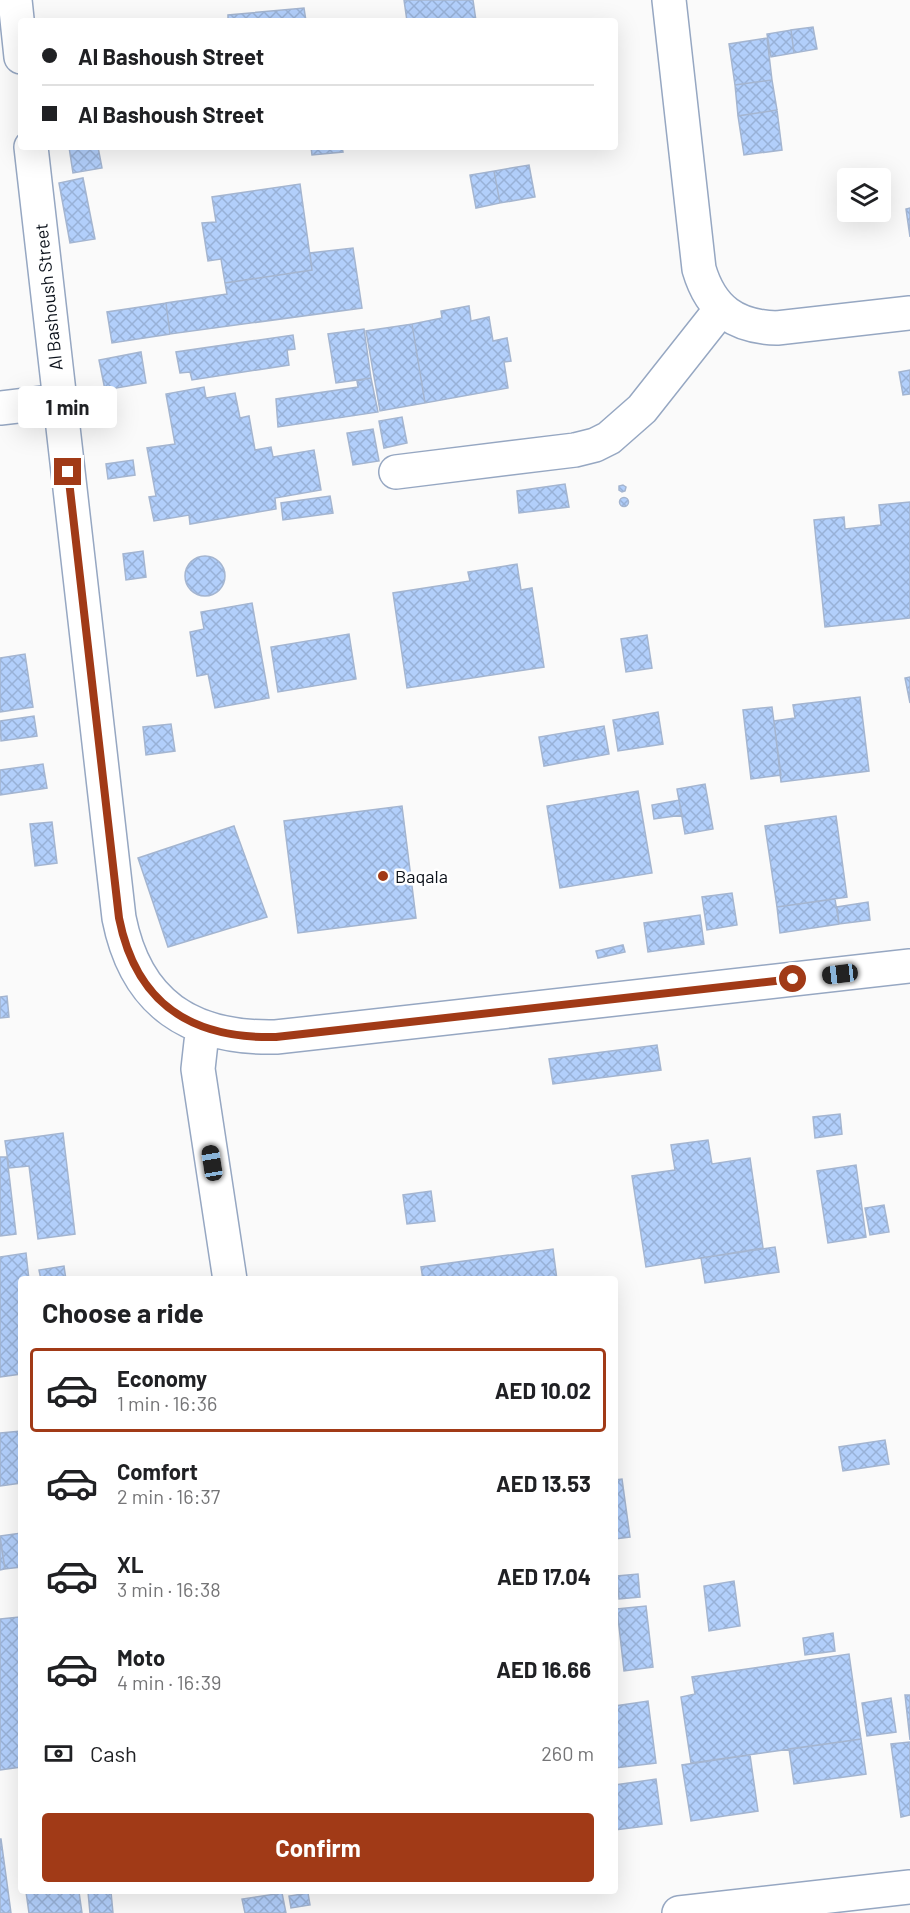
<!DOCTYPE html>
<meta charset="utf-8">
<style>
:root{--surface:#fff;--page:#f2f2f2;--text:#202124;--muted:#757577;--line:#e0e0e0;--accent:#a13a17}
body{margin:0;font-family:Barlow,sans-serif;background:var(--page);color:var(--text);height:100vh;display:flex;flex-direction:column;font-size:22px;white-space:nowrap}
*{box-sizing:border-box;margin:0}
p{font-size:20px;color:var(--muted)}
.icon{flex:none;width:33px;height:33px;fill:none;stroke:currentColor;stroke-width:2;stroke-linecap:round;stroke-linejoin:round}
.map{position:relative;flex:1;overflow:hidden}
.side{position:absolute;left:18px;top:1276px;width:600px;height:618px;display:flex;flex-direction:column;background:var(--surface);border-radius:6px;box-shadow:0 6px 24px #0002}
.side>*{flex:none}
.guide{position:absolute;left:18px;top:18px;width:600px;height:132px;border-radius:6px;box-shadow:0 6px 24px #0002;display:grid;align-content:center;height:132px;padding:0 24px;background:var(--surface)}
.tools{position:absolute;left:837px;top:168px;display:grid;gap:12px}
.tools a{display:grid;place-items:center;width:54px;height:54px;border-radius:6px;background:var(--surface);box-shadow:0 6px 24px #0002;font-size:30px}
.end{position:absolute;width:27px;height:27px;margin:-14px;border:8px solid #a13a17;background:#fff;box-shadow:0 0 0 3px #fff}
.from{border-radius:50%}
.bubble{position:absolute;height:42px;border-radius:6px;background:var(--surface);box-shadow:0 6px 24px #0002;font-size:20px;font-weight:700;line-height:42px;text-align:center}
.car{position:absolute;width:18px;height:36px;margin:-18px -9px;border-radius:8px;box-shadow:0 0 4px 2px #0007;background:linear-gradient(#222 24%,#8ab4d8 0 40%,#222 0 76%,#8ab4d8 0 86%,#222 0)}
.guide b{display:flex;align-items:center;gap:21px;height:57px;font-size:22px}
.guide b+b{border-top:2px solid var(--line)}
.guide i{width:15px;height:15px;background:var(--text)}
ul{padding:0;list-style:none}
li{display:flex;align-items:center;gap:18px;height:84px;margin:0 12px 9px;padding:0 12px;border:3px solid transparent;border-radius:6px}
li div{flex:1}
li b{display:block;font-size:22px}
li em{font-style:normal;font-weight:700}
li.current{border-color:var(--accent)}
li>.icon{width:54px;height:54px;stroke-width:1.5}
h2{padding:0 24px;font-size:27px;line-height:72px}
.pay{display:flex;align-items:center;gap:15px;height:66px;padding:0 24px;font-size:22px}
.pay p{margin-inline-start:auto}
.cta{display:flex;gap:12px;margin-top:auto;padding:12px 24px}
.cta a{flex:1;height:69px;border-radius:6px;background:var(--accent);color:#fff;font-size:24px;font-weight:700;line-height:69px;text-align:center}
.map>svg:first-child{display:block}
</style>
<div class="map">
<svg width="910" height="1913" viewBox="0 0 910 1913">
<defs>
<pattern id="building-cross-hatch" width="8" height="8" patternUnits="userSpaceOnUse" patternTransform="scale(1.5)"><rect width="8" height="8" fill="#b2cffb"/><path d="M0 0l8 8M0 8l8-8" fill="none" stroke="#98b1d7"/></pattern>
</defs>
<rect width="100%" height="100%" fill="#fafafa"/>
<path fill="url(#building-cross-hatch)" stroke="#a4b5d0" stroke-width="1.5" d="M404 0H473L476 21H407Z
M304 8 306 21H228V15Z
M813 27 817 49 794 53 791 30Z
M791 30 794 53 771 57 767 34Z
M767 38 772 80 735 85 729 44Z
M772 80 777 110 738 116 735 85Z
M777 110 782 150 744 155 738 116Z
M69 147H98L102 168 73 173Z
M311 147H342L343 152 312 155Z
M529 165 535 197 500 203 494 171Z
M494 171 500 203 476 208 470 175Z
M83 178 95 239 70 243 59 183Z
M300 184 312 270 225 283 221 259 208 261 202 223 216 222 212 197Z
M910 208V237L906 209Z
M353 248 362 308 170 334 166 303 227 294 225 283 312 270 310 253Z
M166 303 170 334 112 343 107 312Z
M469 306 471 321 489 317 493 341 507 338 511 361 504 362 508 388 425 403 412 324 442 318 441 311Z
M412 324 425 403 380 411 366 331Z
M364 329 371 378 336 383 328 334Z
M293 335 295 349 287 350 289 365 192 380 190 372 180 373 176 352Z
M141 352 146 383 105 390 99 360Z
M910 370V394L903 395 899 372Z
M371 378 378 412 278 427 276 399 358 387 357 381Z
M204 387 206 398 235 393 240 418 249 416 255 450 271 447 273 457 314 450 321 490 275 498 276 509 190 524 189 515 154 521 149 497 156 496 147 448 175 444 166 394Z
M402 417 407 443 384 448 379 421Z
M373 429 379 461 353 465 347 433Z
M133 460 135 475 108 479 106 464Z
M565 484 569 507 519 513 517 491Z
M623 485 626 487 625 491 622 492 619 490V486Z
M330 496 333 513 283 520 281 503Z
M619.5 502a4.5 4.5 0 1 1 9 0a4.5 4.5 0 1 1-9 0Z
M910 502V618L825 627 814 520 844 517 845 529 881 525 879 505Z
M143 551 146 577 126 580 123 554Z
M185 576a20 20 0 1 1 40 0a20 20 0 1 1-40 0Z
M517 564 521 590 532 588 544 667 407 688 393 593 470 581 468 572Z
M252 603 269 698 215 708 208 674 197 676 190 632 204 629 201 612Z
M349 634 356 679 278 692 271 647Z
M647 635 652 668 626 672 621 639Z
M25 654 33 707 0 712V658Z
M910 677V703L905 678Z
M860 697 869 771 781 782 774 721 795 718 793 705Z
M772 707 781 775 751 779 743 710Z
M658 712 663 744 618 751 613 720Z
M34 716 37 736 1 741 0 721Z
M171 724 175 751 146 755 143 727Z
M604 726 609 754 544 766 539 737Z
M43 764 47 788 0 795V770Z
M705 784 713 829 685 834 677 789Z
M638 791 652 873 560 888 547 806Z
M679 800 682 815 654 819 652 805Z
M402 806 416 918 298 933 284 821Z
M836 816 847 897 777 907 765 826Z
M52 822 57 863 35 866 30 824Z
M234 826 267 917 168 947 138 858Z
M732 893 737 925 707 930 702 897Z
M835 899 839 924 780 933 777 907Z
M868 902 870 920 839 924 837 907Z
M700 915 704 944 648 952 644 923Z
M623 945 625 952 598 958 596 951Z
M7 996 9 1017 0 1018V997Z
M657 1045 661 1070 553 1084 549 1059Z
M840 1114 842 1134 815 1138 813 1117Z
M63 1133 75 1234 38 1239 29 1166 9 1168 5 1141Z
M708 1140 712 1164 750 1158 763 1248 646 1267 632 1176 675 1170 671 1145Z
M0 1157H7L16 1234 0 1236Z
M856 1165 866 1237 828 1243 817 1171Z
M431 1191 435 1221 407 1224 403 1195Z
M884 1205 889 1232 870 1235 865 1208Z
M775 1247 779 1272 705 1283 701 1258Z
M553 1249 557 1280H423L421 1267Z
M26 1253 29 1280H21V1374L0 1377V1257Z
M64 1266 66 1280H41L39 1270Z
M21 1431V1483L0 1486V1433Z
M885 1440 889 1464 843 1471 839 1447Z
M622 1479 630 1537 615 1539V1480Z
M21 1533V1567L5 1569 0 1536Z
M0 1539 5 1569 0 1570Z
M638 1574 640 1597 619 1599 617 1576Z
M734 1581 740 1626 709 1631 704 1586Z
M646 1606 653 1667 624 1671 617 1609Z
M19 1617 21 1767 0 1770V1619Z
M833 1633 835 1651 805 1655 803 1638Z
M849 1654 861 1739 691 1763 681 1697 695 1694 692 1677Z
M905 1695H910V1740Z
M891 1698 896 1732 867 1736 862 1703Z
M648 1701 656 1763 615 1768V1706Z
M861 1739 866 1774 794 1784 789 1749Z
M910 1742V1815L901 1817 891 1744Z
M750 1755 758 1811 691 1821 682 1765Z
M656 1779 662 1824 615 1830V1785Z
M0 1839H1L11 1913H0Z
M26 1892H79L82 1913H29Z
M88 1892H111L113 1913H90Z
M282 1893 286 1913H245L242 1899Z
M308 1893 310 1905 291 1908 289 1896Z"/>
<g fill="none" stroke-linecap="round" stroke-linejoin="round">
<g stroke="#96a7c2" stroke-width="36">
<path id="minor" d="M15 0 21 57
M669 0 699 269C711 310 736 327 777 328L910 313
M31 147 119 918C136 1004 191 1039 276 1037L910 966
M0 408 60 401
M396 472 575 450 595 445 609 438 642 409 721 309
M207 1028 201 1042 198 1069 230 1280
M679 1913 910 1887"/>
</g>
<use href="#minor" stroke="#fff" stroke-width="33"/>
</g>
<g fill="none" stroke-linecap="round" stroke-linejoin="round">
<path stroke="#a13a17" stroke-width="8" d="M68 472 119 918C136 1004 191 1039 276 1037L793 979"/>
</g>
<circle fill="#a13a17" stroke="#fff" stroke-width="2" cx="383" cy="876" r="6"/>
<g text-anchor="middle" dominant-baseline="central" stroke-width="5" stroke-linejoin="round" paint-order="stroke">
<g font-size="18" fill="#0c121b" stroke="#fff">
<text transform="translate(48 297) rotate(-96)">Al Bashoush Street</text>
</g>
<g font-size="18" fill="#0c121b" stroke="#fff" text-anchor="start">
<text x="395" y="876">Baqala</text>
</g>
</g>
</svg>
<div class="tools">
<a><svg class="icon" aria-label="layers" viewBox="0 0 24 24"><path d="M12 4l9 5-9 5-9-5zM3 14l9 5 9-5"/></svg></a>
</div>
<i class="end from" style="left:793px;top:979px"></i>
<i class="end" style="left:68px;top:472px"></i>
<div class="bubble" style="left:18px;top:386px;width:99px">1 min</div>
<i class="car" style="left:840px;top:974px;rotate:263deg"></i>
<i class="car" style="left:212px;top:1163px;rotate:351deg"></i>
<div class="guide">
<b><i class="from"></i>Al Bashoush Street</b>
<b><i></i>Al Bashoush Street</b>
</div>
<section class="side">
<h2>Choose a ride</h2>
<ul>
<li class="current"><svg class="icon" aria-label="car" viewBox="0 0 24 24"><path d="M5 17H2v-5l4-1 3-4h7l3 4 3 1v5h-3M9 17h6M6 11h13"/><circle cx="7" cy="17" r="2"/><circle cx="17" cy="17" r="2"/></svg><div><b>Economy</b><p>1 min · 16:36</p></div><em>AED 10.02</em></li>
<li><svg class="icon" aria-label="car" viewBox="0 0 24 24"><path d="M5 17H2v-5l4-1 3-4h7l3 4 3 1v5h-3M9 17h6M6 11h13"/><circle cx="7" cy="17" r="2"/><circle cx="17" cy="17" r="2"/></svg><div><b>Comfort</b><p>2 min · 16:37</p></div><em>AED 13.53</em></li>
<li><svg class="icon" aria-label="car" viewBox="0 0 24 24"><path d="M5 17H2v-5l4-1 3-4h7l3 4 3 1v5h-3M9 17h6M6 11h13"/><circle cx="7" cy="17" r="2"/><circle cx="17" cy="17" r="2"/></svg><div><b>XL</b><p>3 min · 16:38</p></div><em>AED 17.04</em></li>
<li><svg class="icon" aria-label="car" viewBox="0 0 24 24"><path d="M5 17H2v-5l4-1 3-4h7l3 4 3 1v5h-3M9 17h6M6 11h13"/><circle cx="7" cy="17" r="2"/><circle cx="17" cy="17" r="2"/></svg><div><b>Moto</b><p>4 min · 16:39</p></div><em>AED 16.66</em></li>
</ul>
<div class="pay"><svg class="icon" aria-label="cash" viewBox="0 0 24 24"><path d="M3 7h18v10H3z"/><circle cx="12" cy="12" r="2"/></svg>Cash<p>260 m</p></div>
<div class="cta"><a>Confirm</a></div>
</section>
</div>
